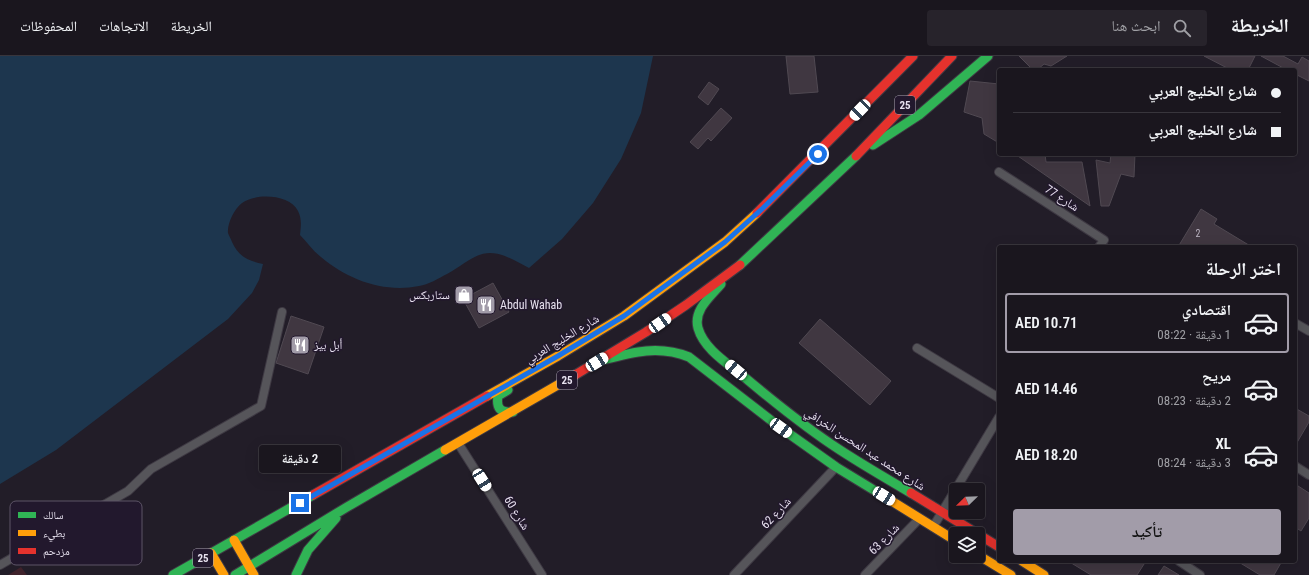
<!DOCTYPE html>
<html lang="ar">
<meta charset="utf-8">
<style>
:root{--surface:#1a161e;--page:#27232b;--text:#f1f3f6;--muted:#9f9fa4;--line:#38353c;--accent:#a29ca9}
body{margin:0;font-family:"Roboto Condensed","Noto Naskh Arabic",sans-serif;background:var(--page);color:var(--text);direction:rtl;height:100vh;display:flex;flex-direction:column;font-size:15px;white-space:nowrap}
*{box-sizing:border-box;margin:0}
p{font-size:13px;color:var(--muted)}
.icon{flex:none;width:22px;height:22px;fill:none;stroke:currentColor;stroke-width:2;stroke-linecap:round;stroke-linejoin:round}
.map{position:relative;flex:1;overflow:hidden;direction:ltr}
.drawer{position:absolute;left:997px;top:189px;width:300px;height:318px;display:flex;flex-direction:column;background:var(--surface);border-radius:4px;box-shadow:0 4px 16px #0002,0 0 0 1px var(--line);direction:rtl}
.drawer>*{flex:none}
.top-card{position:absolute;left:997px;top:12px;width:300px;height:88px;border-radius:4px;box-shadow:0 4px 16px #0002,0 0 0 1px var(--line);direction:rtl;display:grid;align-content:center;height:88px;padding:0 16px;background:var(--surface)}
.needle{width:26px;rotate:247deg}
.fabs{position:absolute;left:949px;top:427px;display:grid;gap:8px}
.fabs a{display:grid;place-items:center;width:36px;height:36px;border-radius:4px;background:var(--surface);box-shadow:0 4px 16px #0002,0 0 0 1px var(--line);font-size:20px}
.end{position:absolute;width:18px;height:18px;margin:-9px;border:5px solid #1a73e8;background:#fff;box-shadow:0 0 0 2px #fff}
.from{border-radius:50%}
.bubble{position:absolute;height:28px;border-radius:4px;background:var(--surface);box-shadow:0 4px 16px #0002,0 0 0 1px var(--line);font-size:13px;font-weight:600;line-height:28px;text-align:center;direction:rtl}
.car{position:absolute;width:12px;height:24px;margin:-12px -6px;border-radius:5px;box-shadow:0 0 3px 1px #0007;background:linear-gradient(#fff 24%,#345 0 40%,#fff 0 76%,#345 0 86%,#fff 0)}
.top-card b{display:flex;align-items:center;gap:14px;height:38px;font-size:15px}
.top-card b+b{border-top:1px solid var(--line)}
.top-card i{width:10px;height:10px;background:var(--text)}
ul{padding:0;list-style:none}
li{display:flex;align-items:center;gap:12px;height:60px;margin:0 8px 6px;padding:0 8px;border:2px solid transparent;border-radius:4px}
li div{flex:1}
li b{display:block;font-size:15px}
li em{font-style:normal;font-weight:600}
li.current{border-color:var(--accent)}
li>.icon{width:36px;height:36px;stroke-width:1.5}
h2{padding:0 16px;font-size:18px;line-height:48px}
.action{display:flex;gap:8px;margin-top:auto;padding:8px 16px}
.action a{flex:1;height:46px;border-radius:4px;background:var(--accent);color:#111;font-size:16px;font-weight:600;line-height:46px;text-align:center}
header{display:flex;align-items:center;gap:24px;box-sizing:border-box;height:56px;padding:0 20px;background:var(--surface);border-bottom:1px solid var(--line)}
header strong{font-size:19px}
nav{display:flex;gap:22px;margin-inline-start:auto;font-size:14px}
.search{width:280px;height:36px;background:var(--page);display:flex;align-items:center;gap:10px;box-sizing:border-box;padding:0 14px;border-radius:4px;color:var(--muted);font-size:15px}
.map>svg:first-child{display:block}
</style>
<header>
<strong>الخريطة</strong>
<div class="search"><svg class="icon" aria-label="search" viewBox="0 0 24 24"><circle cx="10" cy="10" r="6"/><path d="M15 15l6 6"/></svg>ابحث هنا</div>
<nav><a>الخريطة</a><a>الاتجاهات</a><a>المحفوظات</a></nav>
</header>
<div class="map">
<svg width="1309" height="519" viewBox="0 0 1309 519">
<rect width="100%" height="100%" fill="#221d28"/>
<path fill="#3f222b" d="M21 511 27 519H8Z"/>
<path fill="#1d364e" d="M0 0H653L641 57 621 103 593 147 562 183 529 212C517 206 504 197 490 197 474 197 461 211 447 218 439 222 428 229 419 230 384 237 348 224 321 201 313 195 307 186 300 179 301 170 302 163 298 155 290 138 255 137 242 147 234 153 227 168 228 177 229 180 231 183 232 186 238 200 248 205 263 208L259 224 252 237 228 263 56 394 0 428Z"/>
<path fill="#403741" stroke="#504952" d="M786 0H814L818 36 790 38Z
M1019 0H1067L1051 10 1044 8 1037 14H1033Z
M1204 0H1255L1248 14H1231Z
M1261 0H1283L1298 8 1302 1 1309 5V25L1295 18V14H1287Z
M970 25 999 28V87L984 78 982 62 964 56Z
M709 26 719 33 708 49 698 41Z
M721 52 732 62 711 85 708 82 698 93 690 86Z
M1015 98H1045L1046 106H1082L1090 150Z
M1111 98H1135L1134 121 1121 118 1109 150H1101L1096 104 1110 107Z
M1201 153 1217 163 1214 168 1252 191H1178Z
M493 227 509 256 479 272 463 243Z
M291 260 324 271 308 318 276 307Z
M820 263 891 325 870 349 799 287Z
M1295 352 1309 360V366L1295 390Z
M1295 428 1309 437V462L1301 475 1295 471Z
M1068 505H1146L1137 519H1091Z
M1237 505H1282L1274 519H1260Z
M1164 510 1179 519H1158Z"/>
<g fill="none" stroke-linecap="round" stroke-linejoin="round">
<g stroke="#3e3943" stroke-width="10">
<path id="street" d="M999 116 1104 184 1099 191
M1295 267 1309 275
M917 292 999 342
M458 387 542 519
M1295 410 1309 419
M933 471 999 361
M1179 505 1200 519
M0 509 128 435 151 413 261 350 282 256
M734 519 836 411
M865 519 919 463"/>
</g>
<g stroke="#3e3943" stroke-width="11">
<path id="fast" d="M873 89 919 59 988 0
M740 209 856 100
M721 228C711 240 693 254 698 272 704 293 727 307 743 320 774 346 806 372 840 394 863 409 887 423 911 437
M603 304C633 296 659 289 689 301L781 372 836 411 882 439
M508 334 498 340C496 352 500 357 513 356
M173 519 313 439
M235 519 347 451 445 394
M296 519 308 494 336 462"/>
</g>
<g stroke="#3e3943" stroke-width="11">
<path id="slow" d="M487 340 558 300 624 260 725 186 757 157
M445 394 575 319
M882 439 956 485
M234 484 254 519
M211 497 224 519
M978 499 1011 519
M1022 505 1044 519"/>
</g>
<g stroke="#3e3943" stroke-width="11">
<path id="jam" d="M856 100 952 0
M757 157 913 0
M575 319 646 276 686 249 740 209
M911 437 999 491
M313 439 487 340"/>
</g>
<use href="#street" stroke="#56555a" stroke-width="8"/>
<use href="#fast" stroke="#30b455" stroke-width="9"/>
<use href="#slow" stroke="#ff9f0a" stroke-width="9"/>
<use href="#jam" stroke="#e5322d" stroke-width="9"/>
</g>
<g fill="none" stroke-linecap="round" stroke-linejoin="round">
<path stroke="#1a73e8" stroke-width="5" d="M300 447 558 300 624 260 725 186 763 152 818 98"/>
</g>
<defs>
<g id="shop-square" transform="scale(1)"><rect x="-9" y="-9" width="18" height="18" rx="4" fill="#a29ca9" stroke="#22182d"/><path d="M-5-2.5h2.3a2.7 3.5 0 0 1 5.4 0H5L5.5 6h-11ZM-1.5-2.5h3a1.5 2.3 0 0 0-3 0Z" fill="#fff"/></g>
<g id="restaurant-square" transform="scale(1)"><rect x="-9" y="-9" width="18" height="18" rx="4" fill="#a29ca9" stroke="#22182d"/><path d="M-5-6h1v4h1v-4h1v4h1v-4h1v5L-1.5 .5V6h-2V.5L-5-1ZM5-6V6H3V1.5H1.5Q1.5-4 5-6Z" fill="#fff"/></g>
</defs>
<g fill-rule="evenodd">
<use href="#shop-square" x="464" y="239"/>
<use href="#restaurant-square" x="486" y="249"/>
<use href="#restaurant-square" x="300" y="289"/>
</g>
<g text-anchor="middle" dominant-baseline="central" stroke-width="3" stroke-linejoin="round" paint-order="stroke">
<g font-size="10" fill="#bdb6c4">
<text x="1198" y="177">2</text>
</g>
<g fill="#22182d" stroke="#aca5b5" stroke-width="1">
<rect x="895" y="40" width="20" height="18" rx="3"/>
<rect x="557" y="315" width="20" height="18" rx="3"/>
<rect x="193" y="493" width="20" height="18" rx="3"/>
</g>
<g font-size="11" font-weight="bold" fill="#e7e1ef">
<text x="905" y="49">25</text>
<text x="567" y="324">25</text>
<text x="203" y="502">25</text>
</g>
<g font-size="12" fill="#e7e1ef" stroke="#22182d">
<text transform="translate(1062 142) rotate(33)">شارع 77</text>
<text transform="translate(562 283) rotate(-31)">شارع الخليج العربي</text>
<text transform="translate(865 393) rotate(33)">شارع محمد عبد المحسن الخرافي</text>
<text transform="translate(517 457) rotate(58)">شارع 60</text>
<text transform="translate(776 457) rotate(-47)">شارع 62</text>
<text transform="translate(884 483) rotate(-46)">شارع 63</text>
</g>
<g font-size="12" fill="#e7e1ef" stroke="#22182d" text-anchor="start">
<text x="450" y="239" text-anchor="end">ستاربكس</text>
<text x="500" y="249">Abdul Wahab</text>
<text x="314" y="289">أبل بيز</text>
</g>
</g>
<rect x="10" y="445" width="132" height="64" rx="6" fill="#22182d" stroke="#5d5467" stroke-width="1"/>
<rect x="18" y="456" width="18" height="6" fill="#30b455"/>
<rect x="18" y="474" width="18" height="6" fill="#ff9f0a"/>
<rect x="18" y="492" width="18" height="6" fill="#e5322d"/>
<g font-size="11" fill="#e7e1ef">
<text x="43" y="463">سالك</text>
<text x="43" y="481">بطيء</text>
<text x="43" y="499">مزدحم</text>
</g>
</svg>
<div class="fabs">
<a><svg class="needle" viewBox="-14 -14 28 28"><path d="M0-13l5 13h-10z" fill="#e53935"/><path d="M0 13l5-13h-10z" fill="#9f9fa4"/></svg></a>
<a><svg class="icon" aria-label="layers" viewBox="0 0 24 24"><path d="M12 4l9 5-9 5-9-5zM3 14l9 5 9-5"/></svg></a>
</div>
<i class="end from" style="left:818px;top:98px"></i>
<i class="end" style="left:300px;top:447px"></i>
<div class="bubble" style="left:259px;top:389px;width:82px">2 دقيقة</div>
<i class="car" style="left:860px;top:54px;rotate:224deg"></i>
<i class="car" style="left:660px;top:267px;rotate:56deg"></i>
<i class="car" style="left:597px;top:306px;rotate:58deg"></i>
<i class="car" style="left:736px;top:314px;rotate:310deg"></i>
<i class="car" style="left:781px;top:372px;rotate:126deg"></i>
<i class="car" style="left:482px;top:424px;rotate:148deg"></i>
<i class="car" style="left:884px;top:440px;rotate:122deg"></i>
<div class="top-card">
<b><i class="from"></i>شارع الخليج العربي</b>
<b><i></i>شارع الخليج العربي</b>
</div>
<section class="drawer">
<h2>اختر الرحلة</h2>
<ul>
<li class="current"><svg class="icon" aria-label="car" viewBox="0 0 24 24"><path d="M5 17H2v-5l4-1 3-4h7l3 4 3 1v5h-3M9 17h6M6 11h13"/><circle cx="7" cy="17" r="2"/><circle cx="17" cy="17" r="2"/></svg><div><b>اقتصادي</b><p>1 دقيقة · 08:22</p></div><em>AED 10.71</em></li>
<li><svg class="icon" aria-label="car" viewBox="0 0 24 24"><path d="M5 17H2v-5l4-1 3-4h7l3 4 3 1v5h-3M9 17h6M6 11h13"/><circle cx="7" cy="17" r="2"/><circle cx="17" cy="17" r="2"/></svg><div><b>مريح</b><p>2 دقيقة · 08:23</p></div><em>AED 14.46</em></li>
<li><svg class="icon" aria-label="car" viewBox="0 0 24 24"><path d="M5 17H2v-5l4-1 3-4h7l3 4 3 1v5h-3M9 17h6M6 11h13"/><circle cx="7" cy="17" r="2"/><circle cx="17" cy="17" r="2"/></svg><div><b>XL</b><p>3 دقيقة · 08:24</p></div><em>AED 18.20</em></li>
</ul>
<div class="action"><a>تأكيد</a></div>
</section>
</div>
